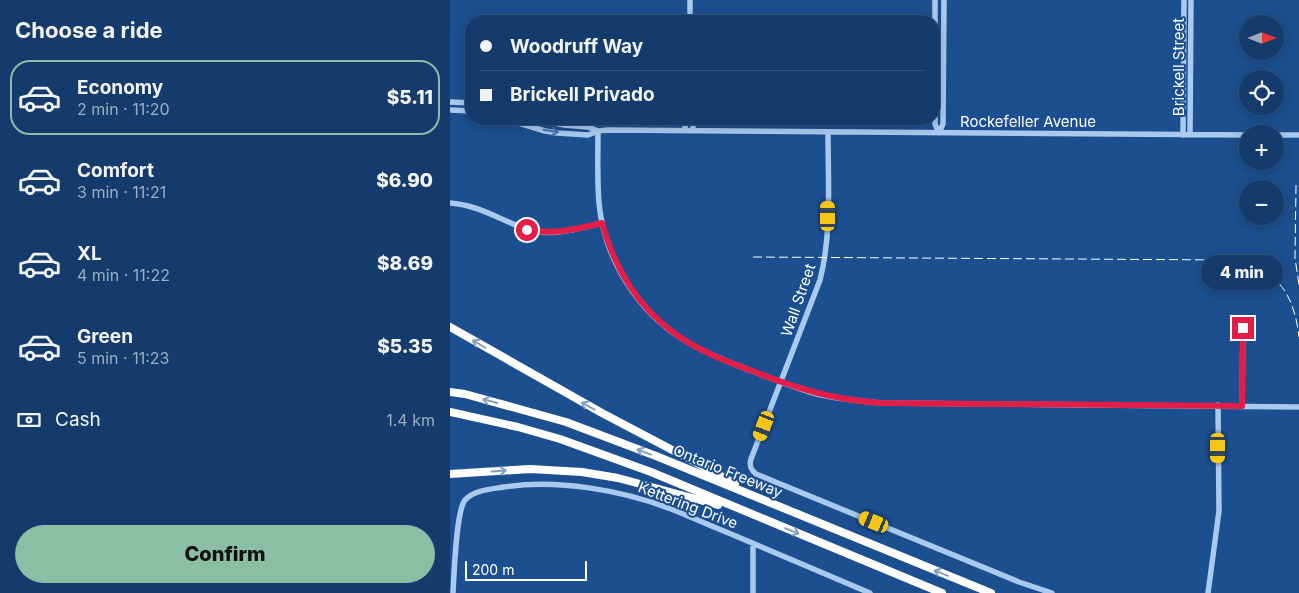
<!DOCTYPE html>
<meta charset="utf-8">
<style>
:root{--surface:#143b6b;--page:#214673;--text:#f1f3f6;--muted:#9dadc1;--line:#33557e;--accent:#8abfa5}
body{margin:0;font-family:Inter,sans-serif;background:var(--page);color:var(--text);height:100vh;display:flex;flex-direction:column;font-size:19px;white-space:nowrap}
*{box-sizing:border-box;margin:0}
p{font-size:16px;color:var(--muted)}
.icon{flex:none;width:28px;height:28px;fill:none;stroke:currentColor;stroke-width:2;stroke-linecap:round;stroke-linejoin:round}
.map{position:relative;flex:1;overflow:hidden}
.side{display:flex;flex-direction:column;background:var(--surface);width:450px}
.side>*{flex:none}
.top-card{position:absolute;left:15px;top:15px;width:475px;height:110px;border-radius:20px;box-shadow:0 2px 12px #0003,0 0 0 1px var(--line);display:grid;align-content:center;height:110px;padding:0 15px;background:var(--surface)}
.needle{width:32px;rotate:90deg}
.buttons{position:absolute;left:789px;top:15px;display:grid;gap:10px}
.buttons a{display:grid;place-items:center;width:45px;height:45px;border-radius:50%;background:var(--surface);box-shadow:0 2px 12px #0003,0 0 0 1px var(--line);font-size:25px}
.scale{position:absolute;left:15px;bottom:12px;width:122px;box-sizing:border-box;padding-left:5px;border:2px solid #fff;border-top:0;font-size:14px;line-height:18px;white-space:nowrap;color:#fff;-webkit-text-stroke:4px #1b4f8f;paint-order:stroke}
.end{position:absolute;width:22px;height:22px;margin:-11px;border:6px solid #e11d48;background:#fff;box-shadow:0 0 0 2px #fff}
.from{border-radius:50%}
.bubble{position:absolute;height:35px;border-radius:18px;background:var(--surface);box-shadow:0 2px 12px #0003,0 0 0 1px var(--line);font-size:16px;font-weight:800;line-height:35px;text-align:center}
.car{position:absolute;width:15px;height:30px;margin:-15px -8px;border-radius:6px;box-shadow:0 0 4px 1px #0007;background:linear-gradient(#f5c518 24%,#345 0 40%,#f5c518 0 76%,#345 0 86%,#f5c518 0)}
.top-card b{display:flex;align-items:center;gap:18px;height:48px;font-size:19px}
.top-card b+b{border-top:1px solid var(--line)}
.top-card i{width:12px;height:12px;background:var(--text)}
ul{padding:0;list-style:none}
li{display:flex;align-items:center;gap:15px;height:75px;margin:0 10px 8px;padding:0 5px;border:2px solid transparent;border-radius:20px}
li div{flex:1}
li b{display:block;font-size:19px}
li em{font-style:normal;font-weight:800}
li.selected{border-color:var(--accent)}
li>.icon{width:45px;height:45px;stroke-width:1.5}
h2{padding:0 15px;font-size:22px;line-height:60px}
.pay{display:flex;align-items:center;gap:12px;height:55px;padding:0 15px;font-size:19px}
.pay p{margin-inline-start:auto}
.primary-button{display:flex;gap:10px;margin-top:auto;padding:10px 15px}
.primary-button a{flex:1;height:58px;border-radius:30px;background:var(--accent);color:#111;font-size:20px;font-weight:800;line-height:58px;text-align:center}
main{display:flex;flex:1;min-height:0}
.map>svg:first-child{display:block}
</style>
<main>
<section class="side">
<h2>Choose a ride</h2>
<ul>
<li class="selected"><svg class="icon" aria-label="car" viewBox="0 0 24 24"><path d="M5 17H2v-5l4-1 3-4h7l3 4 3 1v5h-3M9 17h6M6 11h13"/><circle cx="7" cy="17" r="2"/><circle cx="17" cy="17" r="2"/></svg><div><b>Economy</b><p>2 min · 11:20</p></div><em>$5.11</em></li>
<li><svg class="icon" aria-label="car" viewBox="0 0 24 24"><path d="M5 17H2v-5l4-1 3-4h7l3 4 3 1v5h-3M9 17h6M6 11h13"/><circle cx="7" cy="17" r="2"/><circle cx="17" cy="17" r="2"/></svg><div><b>Comfort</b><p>3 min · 11:21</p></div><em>$6.90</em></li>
<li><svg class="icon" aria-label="car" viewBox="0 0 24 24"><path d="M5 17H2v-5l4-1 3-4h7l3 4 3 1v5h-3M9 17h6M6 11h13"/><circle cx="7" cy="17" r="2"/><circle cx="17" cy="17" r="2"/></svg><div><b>XL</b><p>4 min · 11:22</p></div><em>$8.69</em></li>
<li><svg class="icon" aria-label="car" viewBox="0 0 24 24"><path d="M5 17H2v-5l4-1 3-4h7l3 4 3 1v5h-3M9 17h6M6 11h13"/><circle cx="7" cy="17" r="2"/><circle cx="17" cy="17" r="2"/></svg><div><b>Green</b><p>5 min · 11:23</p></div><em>$5.35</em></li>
</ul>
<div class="pay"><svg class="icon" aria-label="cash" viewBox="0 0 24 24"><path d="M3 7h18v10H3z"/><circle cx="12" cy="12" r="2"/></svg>Cash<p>1.4 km</p></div>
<div class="primary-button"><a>Confirm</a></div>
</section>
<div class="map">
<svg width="849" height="593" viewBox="0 0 849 593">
<rect width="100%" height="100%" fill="#1b4f8f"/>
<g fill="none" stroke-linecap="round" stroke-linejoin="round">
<path stroke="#a9c9ee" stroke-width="5.5" d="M485 0V124L489 133
M240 21V0
M0 102 21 103
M0 110 21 111
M55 119 95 131 107 133 138 135 148 131 158 130 798 135
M87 119 114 125 138 127 148 131
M148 131C148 155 147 179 149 203 154 258 187 311 234 340 254 353 277 361 299 370 321 378 344 388 367 394 388 399 409 401 431 403L849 407
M235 131V119
M243 131V119
M378 132C378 180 382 234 370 280L301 459C299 466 301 470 306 474L569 582 602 593
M489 133 493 124 494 0
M733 135 734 0
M740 135 741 0
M825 135H849
M0 203C29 205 50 220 76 229 99 238 130 228 152 223
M792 406 793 328
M3 593C4 576 6 511 15 500 24 490 42 489 54 487 108 479 171 490 221 509 241 517 261 526 281 534 327 554 374 573 420 593
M303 593V544
M758 593 769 511 768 405"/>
<path stroke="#fff" stroke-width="8" d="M0 327 152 413 264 472 285 484
M0 392 15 394 116 422 206 456 541 593
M0 412 68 427 110 439 201 472 492 593
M0 474 80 469 132 472 168 478 268 505"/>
<path stroke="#fff" stroke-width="1" stroke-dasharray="9 4" stroke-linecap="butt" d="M846 185 845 258 849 285
M303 257 779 260C826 266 844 293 849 337"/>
</g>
<defs><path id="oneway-shaft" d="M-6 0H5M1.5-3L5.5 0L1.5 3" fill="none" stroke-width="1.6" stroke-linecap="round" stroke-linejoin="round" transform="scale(1.25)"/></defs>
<use stroke="#4674ac" href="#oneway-shaft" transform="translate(101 131) rotate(9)"/>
<g stroke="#829ec1">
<use href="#oneway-shaft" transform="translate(29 344) rotate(-150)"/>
<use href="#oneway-shaft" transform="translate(40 401) rotate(-165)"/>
<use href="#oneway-shaft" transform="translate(138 406) rotate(-151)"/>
<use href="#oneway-shaft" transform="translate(194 452) rotate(-159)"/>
<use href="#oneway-shaft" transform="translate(49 471) rotate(-4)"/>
<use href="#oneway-shaft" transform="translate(342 531) rotate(22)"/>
<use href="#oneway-shaft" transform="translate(491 573) rotate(-158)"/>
</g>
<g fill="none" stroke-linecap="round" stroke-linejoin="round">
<path stroke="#e11d48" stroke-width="6" d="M77 230C105 235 126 229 152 223 168 281 201 326 256 352 272 360 289 366 305 372 348 389 385 400 431 403L792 406 793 328"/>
</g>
<g text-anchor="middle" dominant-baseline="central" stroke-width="4" stroke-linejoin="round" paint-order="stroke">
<g font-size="15" fill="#fff" stroke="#1b4f8f">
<text transform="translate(728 67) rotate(-90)">Brickell Street</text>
<text x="578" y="121">Rockefeller Avenue</text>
<text transform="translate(348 300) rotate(-71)">Wall Street</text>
<text transform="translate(278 471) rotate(22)">Ontario Freeway</text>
<text transform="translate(238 505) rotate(21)">Kettering Drive</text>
</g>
</g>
</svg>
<div class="buttons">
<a><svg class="needle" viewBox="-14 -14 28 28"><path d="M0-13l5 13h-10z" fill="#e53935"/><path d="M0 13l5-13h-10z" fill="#9dadc1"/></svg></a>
<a><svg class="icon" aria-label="locate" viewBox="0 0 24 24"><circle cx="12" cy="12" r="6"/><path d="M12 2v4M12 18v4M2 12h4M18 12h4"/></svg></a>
<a>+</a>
<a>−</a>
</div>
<div class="scale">200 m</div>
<i class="end from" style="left:77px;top:230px"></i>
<i class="end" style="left:793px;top:328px"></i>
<div class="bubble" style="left:751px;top:255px;width:82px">4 min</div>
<i class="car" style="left:378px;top:216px;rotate:0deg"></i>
<i class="car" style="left:314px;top:426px;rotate:201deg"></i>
<i class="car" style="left:768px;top:448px;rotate:180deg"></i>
<i class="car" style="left:424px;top:522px;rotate:292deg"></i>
<div class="top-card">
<b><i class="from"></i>Woodruff Way</b>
<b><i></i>Brickell Privado</b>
</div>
</div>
</main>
